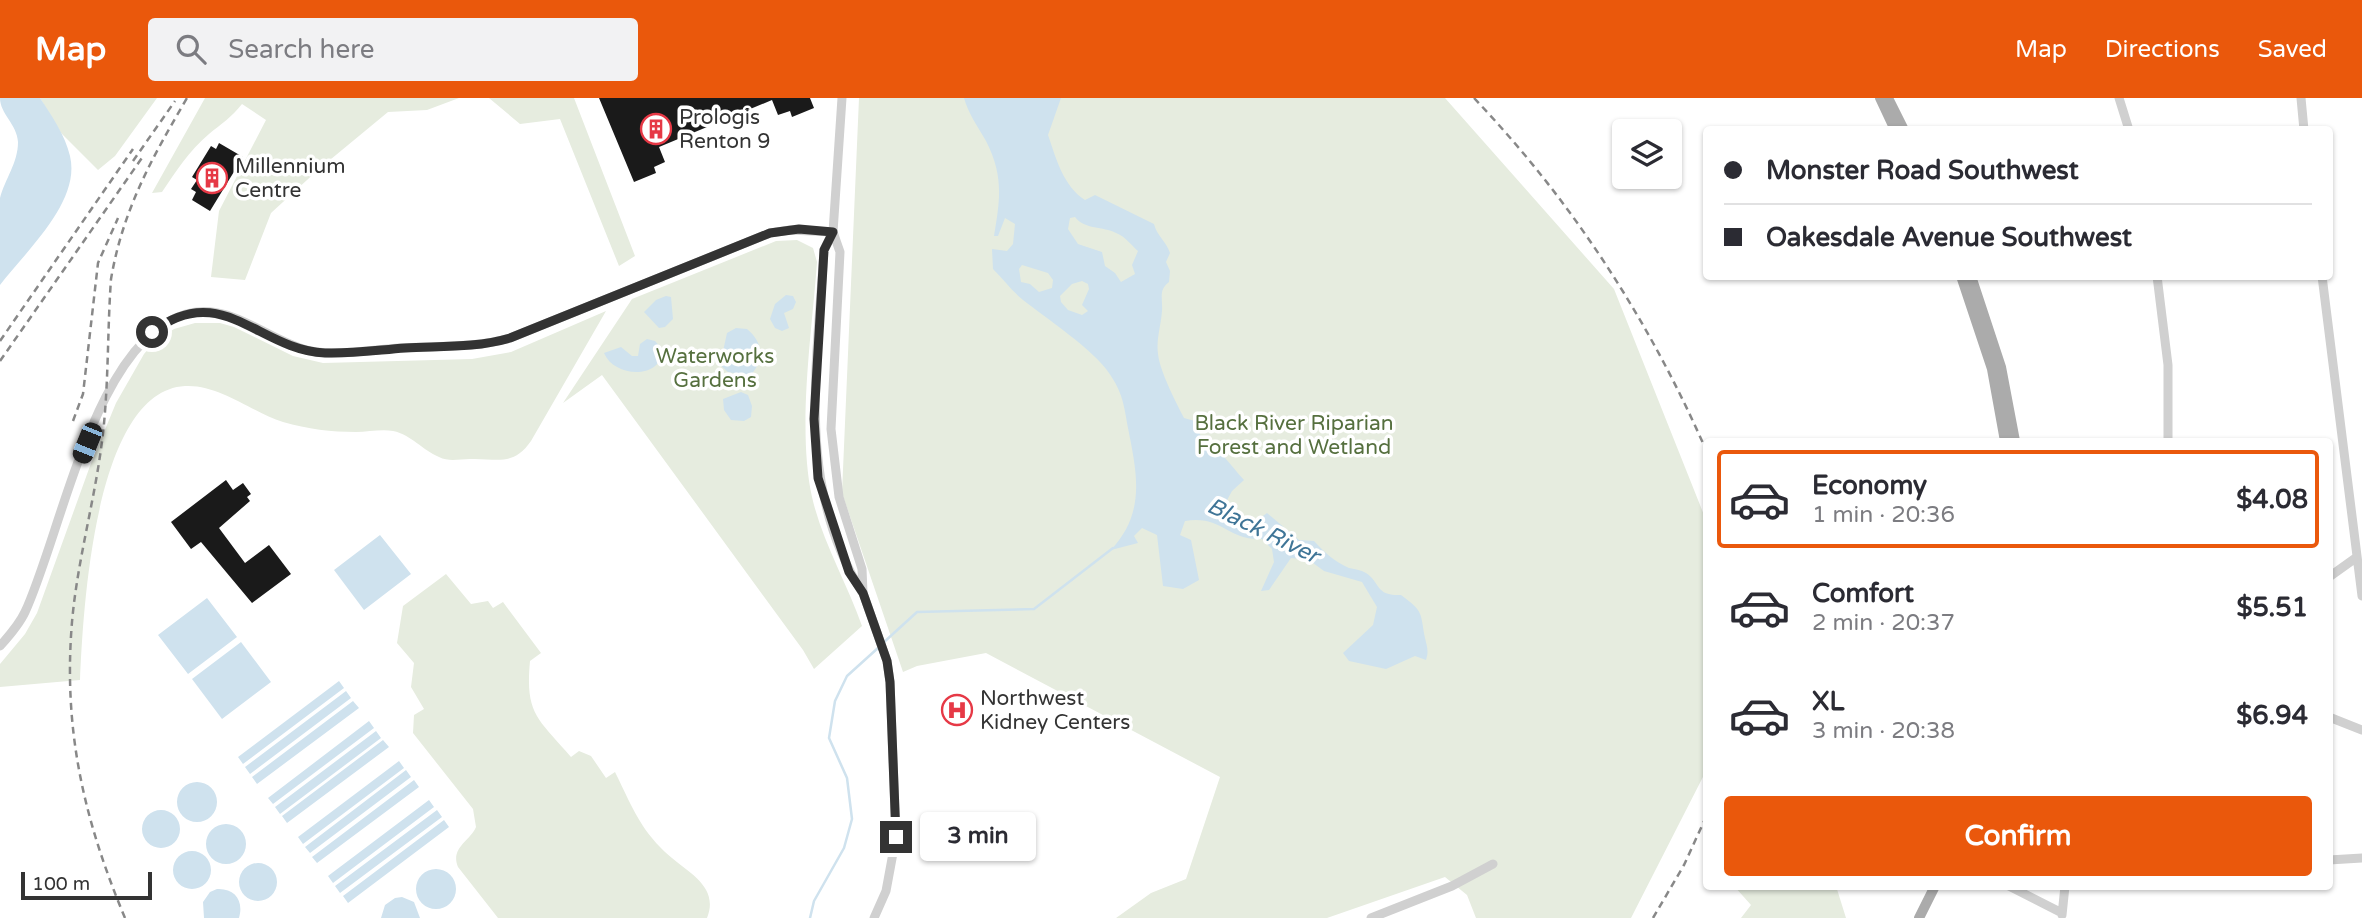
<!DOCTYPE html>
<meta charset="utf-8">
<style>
:root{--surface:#fff;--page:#f2f2f3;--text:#2b2b33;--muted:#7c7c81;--line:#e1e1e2;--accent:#ea580c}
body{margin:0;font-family:"Varela Round",sans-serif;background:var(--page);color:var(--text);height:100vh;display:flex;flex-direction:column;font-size:26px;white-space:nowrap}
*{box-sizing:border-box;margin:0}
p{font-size:23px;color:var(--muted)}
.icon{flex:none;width:38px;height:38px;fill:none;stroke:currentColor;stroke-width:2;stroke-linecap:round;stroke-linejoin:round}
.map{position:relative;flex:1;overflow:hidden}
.panel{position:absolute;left:1703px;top:340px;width:630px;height:452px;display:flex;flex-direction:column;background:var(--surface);border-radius:7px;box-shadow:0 2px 5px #0004}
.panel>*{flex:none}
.top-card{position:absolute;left:1703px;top:28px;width:630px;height:154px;border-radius:7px;box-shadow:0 2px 5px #0004;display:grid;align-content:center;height:154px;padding:0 21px;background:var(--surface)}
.fabs{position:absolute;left:1612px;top:21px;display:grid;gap:14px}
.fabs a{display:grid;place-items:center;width:70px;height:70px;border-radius:7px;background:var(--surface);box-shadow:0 2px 5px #0004;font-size:35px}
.scale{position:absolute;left:21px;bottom:18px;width:131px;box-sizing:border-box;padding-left:7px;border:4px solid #333;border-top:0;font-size:19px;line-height:24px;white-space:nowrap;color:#333;-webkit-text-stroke:5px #fff;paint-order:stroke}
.end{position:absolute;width:32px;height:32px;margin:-16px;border:9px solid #333;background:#fff;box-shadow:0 0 0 4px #fff}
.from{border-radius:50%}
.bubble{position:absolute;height:49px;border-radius:7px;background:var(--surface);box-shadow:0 2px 5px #0004;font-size:23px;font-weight:700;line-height:49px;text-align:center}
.car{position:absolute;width:21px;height:42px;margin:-21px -10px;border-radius:9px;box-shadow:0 0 5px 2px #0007;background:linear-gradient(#222 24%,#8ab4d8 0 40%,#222 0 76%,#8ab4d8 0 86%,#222 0)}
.top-card b{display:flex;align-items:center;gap:24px;height:66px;font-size:26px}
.top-card b+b{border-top:2px solid var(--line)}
.top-card i{width:18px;height:18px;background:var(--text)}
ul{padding:12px 0 0;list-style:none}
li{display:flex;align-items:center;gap:21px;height:98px;margin:0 14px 10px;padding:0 7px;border:4px solid transparent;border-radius:7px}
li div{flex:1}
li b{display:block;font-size:26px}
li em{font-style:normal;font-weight:700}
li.active{border-color:var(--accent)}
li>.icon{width:63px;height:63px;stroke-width:1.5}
.action{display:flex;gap:14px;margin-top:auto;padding:14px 21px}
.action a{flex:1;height:80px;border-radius:7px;background:var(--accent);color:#fff;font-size:28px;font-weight:700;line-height:80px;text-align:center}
header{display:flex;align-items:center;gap:42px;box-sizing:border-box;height:98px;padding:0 35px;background:var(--accent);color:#fff}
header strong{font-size:33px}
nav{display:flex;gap:38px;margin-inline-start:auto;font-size:24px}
.search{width:490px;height:63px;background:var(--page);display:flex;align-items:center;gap:18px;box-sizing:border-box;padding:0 24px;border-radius:7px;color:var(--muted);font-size:26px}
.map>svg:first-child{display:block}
</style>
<header>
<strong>Map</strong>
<div class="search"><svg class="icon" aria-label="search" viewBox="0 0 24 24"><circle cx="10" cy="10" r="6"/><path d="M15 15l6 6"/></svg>Search here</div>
<nav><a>Map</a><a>Directions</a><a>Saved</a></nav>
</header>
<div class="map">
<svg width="2362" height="820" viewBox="0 0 2362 820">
<rect width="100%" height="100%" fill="#fff"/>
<path fill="#e6ecdf" d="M40 0H157L115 58 98 72 61 35Z
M205 0H459L427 12 388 14 319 71 271 115 245 182 211 179 219 113 266 22 242 6C232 19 221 26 209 36 189 53 176 73 162 94L152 95Z
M489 0H574L635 158 619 168 560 21 520 26Z
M859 0H1445L1614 191 1706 422V673L1631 820H1476L1467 797 1445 779 1327 820H1116L1151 795 1186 781 1220 679 986 555 917 568 903 574 842 395Z
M797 142 813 150 817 164C812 235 797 330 812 399 822 443 847 485 862 528L814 571 803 552 602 277 563 305 632 201 776 143Z
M606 213 531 343C513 369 497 360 470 361 459 361 449 364 439 359 422 352 412 337 393 333 381 331 368 334 356 334 331 334 308 331 283 324 252 314 219 286 185 288 94 293 83 514 80 582L0 589V566L25 536 37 515 90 368 116 305 144 256 154 244 174 231 195 225H220L234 229 293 258 323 265 472 261 511 254Z
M446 476 471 506 488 503 493 510 503 504 541 555 530 563C525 617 538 620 571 659L579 653 591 658 606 680 615 674C624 692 632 711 643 728 650 739 662 752 672 760 691 776 719 790 707 820H498L458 769C450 750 470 743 476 729L473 711 413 635 414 617 424 611 411 589 414 565 397 545 403 508Z
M1734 788H1836L1846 820H1741L1751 807Z"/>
<path fill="#cfe2ee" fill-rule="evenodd" d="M0 0H40C52 18 65 37 70 58 81 104 26 153 0 187 0 165 0 119 0 100 5 81 18 65 18 44 17 26 0 16 0 0Z
M964 0H1061L1048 37C1056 60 1063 88 1085 102L1095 97 1154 126C1157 138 1166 143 1170 155L1166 164 1170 173 1169 184C1158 192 1163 201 1162 213 1161 227 1156 242 1158 256 1160 274 1176 304 1184 320L1195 323 1201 339C1219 349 1230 367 1244 382L1232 393 1226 404C1237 422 1250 429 1267 415L1299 442 1314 443C1324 454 1335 464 1349 470 1354 471 1361 472 1366 475 1381 485 1375 498 1401 497 1424 514 1420 514 1425 540 1427 549 1429 553 1426 562L1415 558 1386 571 1349 563 1343 555 1373 527 1377 509 1362 484 1324 473 1309 462 1291 460 1269 492 1261 493 1274 464 1272 451 1262 441C1227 443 1223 417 1185 423L1180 437 1191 442 1199 482 1183 491 1163 488 1157 437 1142 430 1134 438 1138 445 1111 452C1146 414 1137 376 1128 330 1124 308 1123 295 1109 275 1094 252 1046 220 1023 202 1012 193 1003 181 993 171L992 151 1007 153 1013 146 1015 126 1005 120 998 138H994C1000 102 1004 78 986 43 978 29 968 15 964 0ZM1075 119C1085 132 1103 128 1116 135 1125 138 1131 147 1138 153L1132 167 1135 176 1121 184 1115 175 1105 168 1102 154 1078 146 1068 131 1070 120ZM1022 167 1048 175 1053 182 1052 190 1039 194 1030 186 1021 184 1019 171ZM1082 183 1088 186 1089 191 1082 207 1088 213 1082 217 1068 212 1061 204 1060 198 1072 186Z
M786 197 793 198 796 204 793 211 784 215 789 230 782 233 775 230 770 221 775 206Z
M666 198 671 199 673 221 665 229 659 230 644 214 656 202Z
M736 230 747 231C763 244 765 262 750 278L728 274 720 267 727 235Z
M647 241 655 243 662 251C663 282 614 280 604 255L621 249 632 258H638L640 246Z
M741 294 748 297 752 308 751 319 744 323 731 322 724 312 723 301Z
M380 437 411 476 364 512 334 472Z
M207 500 237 539 188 576 158 537Z
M241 544 271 584 222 621 192 581Z
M339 583 344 590 243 666 238 659Z
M346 593 351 600 250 676 245 669Z
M353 603 359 610 257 686 252 679Z
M369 623 374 630 273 706 268 700Z
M376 633 381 640 280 716 275 709Z
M383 642 389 649 287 725 282 718Z
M399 663 404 670 303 746 298 739Z
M406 672 411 679 310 755 305 749Z
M414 682 419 689 317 765 312 759Z
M177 704a20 20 0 1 1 40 0a20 20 0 1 1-40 0Z
M429 702 434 709 333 785 328 778Z
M142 731a19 19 0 1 1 38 0a19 19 0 1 1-38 0Z
M437 712 442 719 340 795 335 788Z
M444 722 449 729 348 805 343 798Z
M206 746a20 20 0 1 1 40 0a20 20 0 1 1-40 0Z
M173 772a19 19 0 1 1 38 0a19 19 0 1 1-38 0Z
M239 784a19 19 0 1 1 38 0a19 19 0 1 1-38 0Z
M416 791a20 20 0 1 1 40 0a20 20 0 1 1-40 0Z
M217 791C235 790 244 803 239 820H204L203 804 210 794Z
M402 799 414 804 420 820H381L385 807 395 800Z"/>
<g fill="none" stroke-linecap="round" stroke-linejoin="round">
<path stroke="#cfe2ee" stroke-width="2.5" d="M883 545 917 514 1034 511 1113 450
M810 820 814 803 844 750 852 721 847 680 829 640 835 603 847 578 878 550"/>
</g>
<path fill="#1a1a1a" d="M599 0H810L814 10 792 19 790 13 778 17 772 2 659 49 665 64 654 69 656 75 634 84Z
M219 45 243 59 210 113 192 102 196 94 191 91 197 82 192 79 211 48 216 51Z
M226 382 233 392 243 385 251 396 247 399 250 403 219 430 245 465 269 447 291 476 252 505 201 444 191 451 171 424Z"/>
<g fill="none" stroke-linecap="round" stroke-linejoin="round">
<path stroke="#d0d0d0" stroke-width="9" d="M842 0 833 134 824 152C817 268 796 390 862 494
M2119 0 2129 32
M2301 0 2304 32
M833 134 840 154 831 331 839 399 862 471 863 495 887 563 890 584 896 739 886 793 874 820
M2157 178 2168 267V343
M2322 178 2362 498
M2329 479 2357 459
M0 548C9 538 19 527 25 514 61 437 95 242 186 216 231 203 269 244 310 253 339 258 371 252 400 250 437 248 474 250 510 240L770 135 790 132 833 134
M2329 619 2362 632
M2329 762 2362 760
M2009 788 2062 815
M2062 817 2065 788
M1371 820 1452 788 1493 766"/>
<path stroke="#ababab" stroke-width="10" d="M1880 0 1895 32
M1888 0 1904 32
M1961 178 1992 271 2005 343
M1971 178 2001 269 2015 343
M1919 820 1935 788"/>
<path stroke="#888" stroke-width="2.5" stroke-dasharray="7 5" stroke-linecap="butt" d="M1474 0C1572 103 1649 222 1706 352
M133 63 175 3
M0 243 133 51
M0 263 144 57
M73 323 83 296 98 165 118 120
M125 820C84 722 63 632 72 524 77 466 93 409 101 351 109 295 107 237 111 181 123 111 152 60 187 0
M1653 820 1684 767 1706 719"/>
</g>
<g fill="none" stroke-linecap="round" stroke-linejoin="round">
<path stroke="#333" stroke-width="9" d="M152 234C222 181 258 252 325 255 351 256 378 252 405 250 440 248 476 250 510 240L770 135 799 131 833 134 824 152 814 321 818 380 849 474 863 495 887 563 890 584 896 739"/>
</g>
<defs>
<g id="building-ring" transform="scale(1.575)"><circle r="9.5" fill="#fff" stroke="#e63946" stroke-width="1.5"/><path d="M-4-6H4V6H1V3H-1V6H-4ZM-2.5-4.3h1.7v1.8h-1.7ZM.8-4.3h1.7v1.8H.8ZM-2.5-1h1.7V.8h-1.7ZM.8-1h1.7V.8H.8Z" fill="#e63946"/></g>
<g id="hospital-ring" transform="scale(1.575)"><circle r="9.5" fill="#fff" stroke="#e63946" stroke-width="1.5"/><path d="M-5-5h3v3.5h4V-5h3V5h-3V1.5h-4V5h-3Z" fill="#e63946"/></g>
</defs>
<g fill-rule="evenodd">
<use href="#building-ring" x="656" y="31"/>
<use href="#building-ring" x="212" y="80"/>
<use href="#hospital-ring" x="957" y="612"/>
</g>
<g text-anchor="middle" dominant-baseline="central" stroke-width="7" stroke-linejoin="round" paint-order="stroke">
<g font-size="21" fill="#333" stroke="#fff" text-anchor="start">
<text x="679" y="19">Prologis<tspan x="679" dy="24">Renton 9</tspan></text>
<text x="235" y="68">Millennium<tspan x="235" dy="24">Centre</tspan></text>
<text x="980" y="600">Northwest<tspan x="980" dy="24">Kidney Centers</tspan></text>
</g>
<g font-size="21" fill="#56703f" stroke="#fff">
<text x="715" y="258">Waterworks<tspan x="715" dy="24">Gardens</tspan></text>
<text x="1294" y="325">Black River Riparian<tspan x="1294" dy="24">Forest and Wetland</tspan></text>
</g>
<g font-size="23" font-style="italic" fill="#3f7597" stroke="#fff">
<text transform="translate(1263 433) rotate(26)">Black River</text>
</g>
</g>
</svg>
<div class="fabs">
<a><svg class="icon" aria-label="layers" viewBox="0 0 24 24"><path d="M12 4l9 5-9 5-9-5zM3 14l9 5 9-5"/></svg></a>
</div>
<div class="scale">100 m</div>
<i class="end from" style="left:152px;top:234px"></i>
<i class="end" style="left:896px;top:739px"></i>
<div class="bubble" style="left:920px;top:714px;width:116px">3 min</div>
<i class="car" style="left:87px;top:345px;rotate:202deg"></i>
<div class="top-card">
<b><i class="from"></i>Monster Road Southwest</b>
<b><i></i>Oakesdale Avenue Southwest</b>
</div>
<section class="panel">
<ul>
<li class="active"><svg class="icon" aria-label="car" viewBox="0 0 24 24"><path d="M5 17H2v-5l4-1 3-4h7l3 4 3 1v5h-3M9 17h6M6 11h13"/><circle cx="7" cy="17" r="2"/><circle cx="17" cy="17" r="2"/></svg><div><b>Economy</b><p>1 min · 20:36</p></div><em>$4.08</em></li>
<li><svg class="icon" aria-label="car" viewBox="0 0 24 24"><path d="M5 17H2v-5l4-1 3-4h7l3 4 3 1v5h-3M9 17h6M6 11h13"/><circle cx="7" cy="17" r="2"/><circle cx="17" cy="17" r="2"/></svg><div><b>Comfort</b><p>2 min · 20:37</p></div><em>$5.51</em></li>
<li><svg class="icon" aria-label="car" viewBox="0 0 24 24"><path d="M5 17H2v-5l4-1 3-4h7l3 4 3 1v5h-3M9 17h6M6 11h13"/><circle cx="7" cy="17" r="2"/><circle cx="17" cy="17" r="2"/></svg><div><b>XL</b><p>3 min · 20:38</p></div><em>$6.94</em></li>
</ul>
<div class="action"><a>Confirm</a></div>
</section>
</div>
